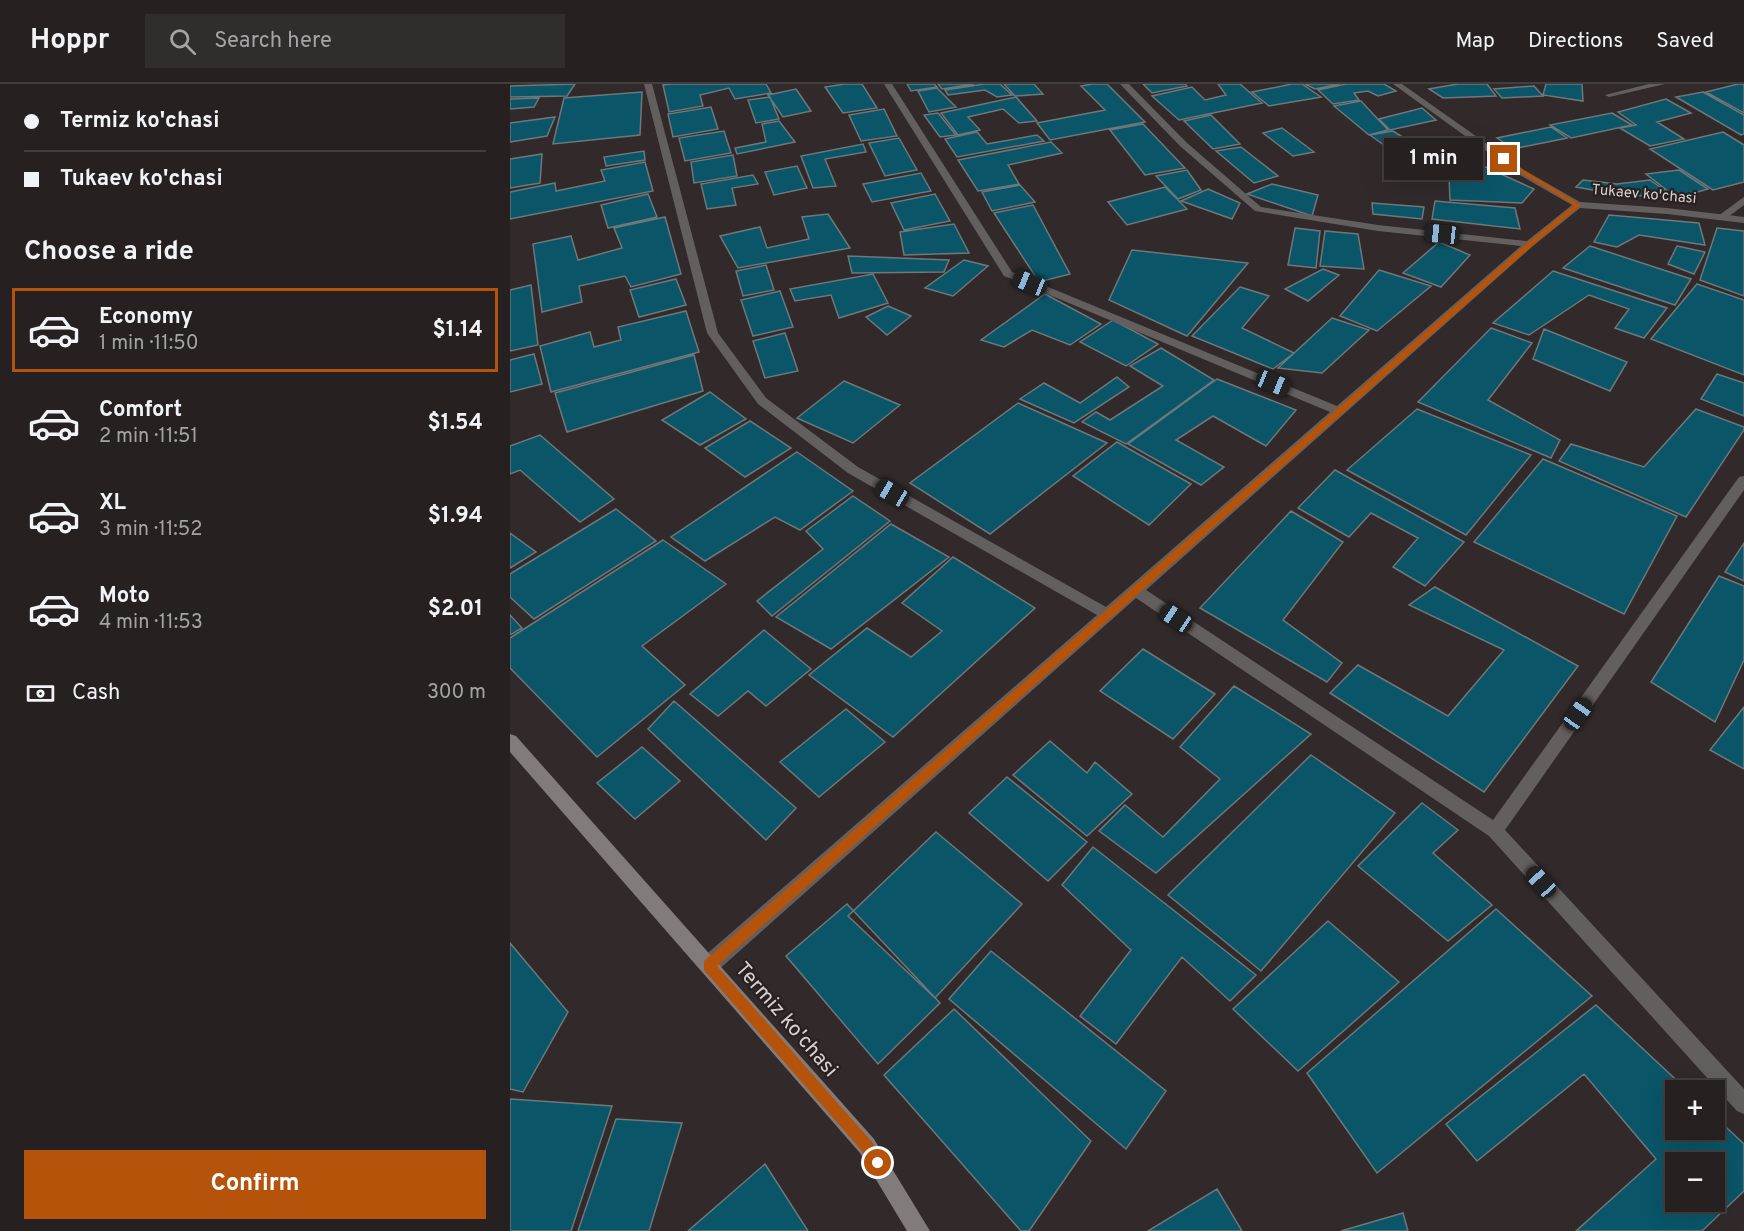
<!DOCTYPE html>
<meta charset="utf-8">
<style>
:root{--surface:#262020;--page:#322d2d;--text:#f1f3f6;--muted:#a4a3a5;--line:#423e3e;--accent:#b45309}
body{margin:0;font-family:Overpass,sans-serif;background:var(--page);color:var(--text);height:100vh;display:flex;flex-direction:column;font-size:22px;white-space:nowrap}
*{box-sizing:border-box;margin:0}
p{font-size:20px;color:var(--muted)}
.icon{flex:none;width:33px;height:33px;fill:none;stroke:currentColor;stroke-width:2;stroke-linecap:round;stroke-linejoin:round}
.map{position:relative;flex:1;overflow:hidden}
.details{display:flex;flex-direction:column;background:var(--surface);width:510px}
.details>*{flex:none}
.banner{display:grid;align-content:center;height:132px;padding:0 24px;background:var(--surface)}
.buttons{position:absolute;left:1155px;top:996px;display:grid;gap:12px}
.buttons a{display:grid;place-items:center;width:60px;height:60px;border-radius:0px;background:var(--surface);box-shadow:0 6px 24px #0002,0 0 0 2px var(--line);font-size:30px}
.end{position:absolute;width:27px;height:27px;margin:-14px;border:8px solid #b45309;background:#fff;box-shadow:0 0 0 3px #fff}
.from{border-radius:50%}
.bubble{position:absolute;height:42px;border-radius:0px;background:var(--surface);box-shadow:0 6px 24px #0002,0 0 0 2px var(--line);font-size:20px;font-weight:700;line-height:42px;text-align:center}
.car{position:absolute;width:18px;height:36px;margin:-18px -9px;border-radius:8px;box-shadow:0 0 4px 2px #0007;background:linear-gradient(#222 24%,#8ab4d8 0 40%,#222 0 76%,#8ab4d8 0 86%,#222 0)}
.banner b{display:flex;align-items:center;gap:21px;height:57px;font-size:22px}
.banner b+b{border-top:2px solid var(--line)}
.banner i{width:15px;height:15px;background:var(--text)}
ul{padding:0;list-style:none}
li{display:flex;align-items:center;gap:18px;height:84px;margin:0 12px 9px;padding:0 12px;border:3px solid transparent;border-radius:0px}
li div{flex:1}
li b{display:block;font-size:22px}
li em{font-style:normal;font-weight:700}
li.current{border-color:var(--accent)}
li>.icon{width:54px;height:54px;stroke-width:1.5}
h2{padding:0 24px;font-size:27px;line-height:72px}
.pay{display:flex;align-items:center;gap:15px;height:66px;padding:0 24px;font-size:22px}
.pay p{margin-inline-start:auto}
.primary-button{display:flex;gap:12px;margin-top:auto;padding:12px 24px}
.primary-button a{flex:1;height:69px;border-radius:0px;background:var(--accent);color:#fff;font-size:24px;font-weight:700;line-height:69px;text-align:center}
header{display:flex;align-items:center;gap:36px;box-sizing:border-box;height:84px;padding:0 30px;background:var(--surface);border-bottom:2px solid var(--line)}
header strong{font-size:28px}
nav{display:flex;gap:33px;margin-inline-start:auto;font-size:21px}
.search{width:420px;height:54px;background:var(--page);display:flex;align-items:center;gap:15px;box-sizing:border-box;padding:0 21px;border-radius:0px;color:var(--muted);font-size:22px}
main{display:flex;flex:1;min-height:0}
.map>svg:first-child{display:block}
</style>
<header>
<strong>Hoppr</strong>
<div class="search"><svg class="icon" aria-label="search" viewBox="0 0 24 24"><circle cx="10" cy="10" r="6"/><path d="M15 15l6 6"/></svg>Search here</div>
<nav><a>Map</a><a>Directions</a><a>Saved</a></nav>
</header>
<main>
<section class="details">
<div class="banner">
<b><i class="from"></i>Termiz ko'chasi</b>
<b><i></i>Tukaev ko'chasi</b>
</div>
<h2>Choose a ride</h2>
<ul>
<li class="current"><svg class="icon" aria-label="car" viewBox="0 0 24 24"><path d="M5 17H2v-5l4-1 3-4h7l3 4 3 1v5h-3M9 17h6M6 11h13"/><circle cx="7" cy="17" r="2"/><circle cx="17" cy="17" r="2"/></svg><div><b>Economy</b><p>1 min · 11:50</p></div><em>$1.14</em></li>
<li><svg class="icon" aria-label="car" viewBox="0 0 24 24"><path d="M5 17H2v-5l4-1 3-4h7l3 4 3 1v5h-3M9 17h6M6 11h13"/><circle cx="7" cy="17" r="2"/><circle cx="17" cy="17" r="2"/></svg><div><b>Comfort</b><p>2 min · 11:51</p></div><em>$1.54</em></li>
<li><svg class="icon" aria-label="car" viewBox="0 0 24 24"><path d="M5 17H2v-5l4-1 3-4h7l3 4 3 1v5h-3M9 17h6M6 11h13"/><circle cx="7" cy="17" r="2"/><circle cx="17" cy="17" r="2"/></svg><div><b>XL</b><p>3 min · 11:52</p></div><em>$1.94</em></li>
<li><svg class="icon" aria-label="car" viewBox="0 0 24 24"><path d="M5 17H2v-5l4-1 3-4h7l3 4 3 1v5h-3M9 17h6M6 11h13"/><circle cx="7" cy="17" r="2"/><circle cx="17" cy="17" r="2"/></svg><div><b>Moto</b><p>4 min · 11:53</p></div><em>$2.01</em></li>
</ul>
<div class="pay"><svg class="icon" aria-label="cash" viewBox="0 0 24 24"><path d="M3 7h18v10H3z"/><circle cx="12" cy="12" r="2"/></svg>Cash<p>300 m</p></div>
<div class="primary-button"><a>Confirm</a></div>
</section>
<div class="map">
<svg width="1234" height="1147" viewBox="0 0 1234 1147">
<rect width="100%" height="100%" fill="#322a2a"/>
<path fill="#0a5568" stroke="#6e777a" stroke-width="1.5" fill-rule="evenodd" d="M65 0 57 12 0 13V2Z
M161 0H256L261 9 225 15 219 4 190 11 193 22 159 28 153 1Z
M335 0H352L367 24 333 29 315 3Z
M397 0H424L427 3 401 7Z
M428 0H464L432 5Z
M474 0H490L502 11 487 13 475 6 438 11 435 6Z
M494 0H524L533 10 505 12Z
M583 0H597L635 38 540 56 527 39 595 26 571 2Z
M633 0H675L677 2 642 9Z
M708 0H730L752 19 669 36 642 12 682 3 695 16 716 11Z
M782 0H792L811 13 759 22 742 8Z
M795 0H830L805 5Z
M836 0H874L886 7 868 12 858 7 844 9 849 16 823 20 808 6Z
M948 0H977L986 12 933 14 919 5Z
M1036 0H1072L1073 17 1033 11Z
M1228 0H1234V29L1196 8Z
M1024 2 1033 12 992 14 984 5Z
M427 4 446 23 419 28 408 7Z
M286 5 301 27 273 33 258 11Z
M132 8 130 51 43 60 54 14Z
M1193 8 1234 31V50L1231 51 1166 13Z
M260 13 269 35 246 39 238 16Z
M506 13 527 37 509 39 493 25 458 33 470 46 448 51 431 29Z
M29 14 24 23 0 25V15Z
M1156 15 1181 29 1147 38 1174 55 1140 62 1110 44 1126 41 1108 28Z
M851 17 878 46 859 51 824 22Z
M201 23 208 45 163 53 158 30Z
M912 24 926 36 880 46 869 35Z
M374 25 387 52 351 57 339 31Z
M428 29 446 51 430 53 414 31Z
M1102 29 1122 41 1061 54 1040 41Z
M701 31 730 60 703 65 674 37Z
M45 33 37 52 0 58V39Z
M269 37 285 58 227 70 225 64 256 58 252 40Z
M633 40 675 84 635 91 600 46Z
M1041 43 1057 54 1003 65 987 54Z
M772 44 804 68 783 72 753 49Z
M214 47 221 69 175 77 169 54Z
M883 47 944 86 916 92 860 51Z
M467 48 477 60 527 51 534 57 447 73 435 55Z
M1213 48 1234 61V98L1203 106 1140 65Z
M389 54 407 86 375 92 359 59Z
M541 58 552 69 498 81 509 100 468 107 448 76Z
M353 60 356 68 315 75 326 102 303 104 291 72Z
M731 63 768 92 744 99 706 67Z
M134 67 135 76 96 82 94 73Z
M32 70 30 99 0 104V75Z
M223 71 227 92 184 99 181 78Z
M135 78 143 107 0 135V108L45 99 46 107 95 97 91 86Z
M287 82 297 104 264 111 255 88Z
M973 82 1024 105 1012 119 940 116 939 93Z
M677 86 691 106 668 115 646 92Z
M1169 86 1198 105 1167 114 1136 90Z
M411 89 421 107 362 118 353 100Z
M243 91 248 100 222 104 226 121 197 125 191 100Z
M1073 96 1107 100 1140 96 1164 113 1110 111 1066 103Z
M762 100 808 111 802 132 737 110Z
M510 101 525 118 482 127 472 108Z
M655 103 677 125 617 141 598 118Z
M698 105 730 119 722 135 671 117Z
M138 110 147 133 98 144 91 121Z
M425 110 440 137 394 146 381 119Z
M925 117 1005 124 1010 145 922 135Z
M862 119 914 123 912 135 863 130Z
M523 121 560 190 529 198 484 129Z
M318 130 340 164 228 184 210 152 250 143 257 164 299 155 292 133Z
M1099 131 1189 139 1195 161 1129 151 1107 163 1084 158Z
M155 133 171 190 121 203 115 192 69 202 72 218 32 228 23 160 61 152 68 176 112 164 104 144Z
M444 140 459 169 394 171 390 148Z
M785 144 810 147 806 184 778 181Z
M1207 144 1234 147V212L1190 196Z
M815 147 848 150 854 185 810 182Z
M929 158 960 171 931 203 893 189Z
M1080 162 1181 195 1165 221 1053 184Z
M1167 162 1195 168 1184 190 1158 180Z
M622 166 738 179 677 252 599 216Z
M338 172 439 176 434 188 342 189Z
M454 176 478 182 443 212 415 204Z
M256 181 264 206 233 212 226 187Z
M813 185 829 191 798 217 775 205Z
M869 186 921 202 867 247 830 232Z
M1043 187 1157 224 1134 254 1105 244 1119 225 1079 211 1019 251 983 239Z
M363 190 378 219 329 234 321 211 285 217 280 205Z
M166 195 176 221 129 233 120 206Z
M1187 200 1234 216V291L1141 255Z
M21 201 28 261 0 267V206Z
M730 203 759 212 732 244 784 269 763 285 682 252Z
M270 207 283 243 243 252 231 216Z
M535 210 591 240 560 261 522 246 494 263 471 256Z
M378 222 401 232 377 251 356 233Z
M176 227 189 268 41 308 30 262 80 248 84 263 111 256 108 243Z
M822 234 859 246 812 289 768 284Z
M603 236 648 260 616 282 570 258Z
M981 244 1022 259 978 316 1050 356 1041 374 908 318Z
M1034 245 1117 278 1100 307 1023 275Z
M275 249 288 287 255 294 243 257Z
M651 264 704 296 616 360 572 338 586 328 600 336 653 302 620 282Z
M24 270 32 300 0 308V276Z
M184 271 193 307 57 348 45 309Z
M1207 290 1234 299V332L1191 315Z
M607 293 619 303 564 339 510 315 534 299 570 319Z
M707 295 786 326 756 362 703 332 666 356 714 383 691 401 618 360Z
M334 297 390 321 343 359 287 334Z
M200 308 236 335 190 361 152 336Z
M508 319 597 359 480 450 400 399Z
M907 325 1021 371 956 451 837 386Z
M1186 325 1234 343V346L1176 433 1049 377 1061 360 1134 383Z
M240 337 281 364 235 393 195 364Z
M30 351 104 415 70 438 10 386 0 390V362Z
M607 358 681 400 639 441 563 392Z
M287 368 343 407 290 446 265 433 195 477 161 453Z
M1033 375 1167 432 1114 530 964 458Z
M825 386 954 458 915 502 883 483 908 454 861 429 839 453 788 424Z
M343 412 380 437 262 532 247 517 313 465 296 447Z
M106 425 146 457 24 535 0 513V490Z
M781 427 833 458 773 536 832 579 817 598 690 524Z
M381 440 439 473 321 565 266 533Z
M0 449 26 468 0 484Z
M153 456 216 500 132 562 175 601 87 673 0 584V554Z
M1234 459V497L1215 488Z
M443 473 525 524 383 653 299 591 357 544 401 573 432 547 392 519Z
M1209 492 1234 502V576L1205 638 1141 598Z
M925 503 1068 582 974 708 820 609 848 581 938 632 994 566 899 521Z
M0 531 12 544 0 551Z
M254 546 301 585 256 622 238 607 208 632 180 610Z
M633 565 705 610 663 655 590 607Z
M724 602 801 650 646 789 589 747 615 721 653 753 710 695 670 663Z
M164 617 286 724 256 756 138 645Z
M1234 623V685L1200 666Z
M336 625 375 658 309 713 270 678Z
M540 657 577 689 585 678 622 710 577 752 503 691Z
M132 663 170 697 125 735 87 699Z
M801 671 885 729 751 887 658 811Z
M497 693 577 758 538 797 459 729Z
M912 719 948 746 923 769 982 821 938 857 848 782Z
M426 748 512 820 425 914 338 832Z
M583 763 746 891 720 917 672 873 606 960 570 932 621 866 552 801Z
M337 820 430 919 368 980 276 872Z
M986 825 1082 912 867 1089 797 989Z
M818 837 889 898 788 987 723 925Z
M0 859 58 928 13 1008 0 1005Z
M481 867 656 1007 616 1065 439 915Z
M1086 921 1177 1006H1166V1046H1204V1032L1234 1060V1107L1192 1147H1066L1146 1075 1074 990 967 1077 936 1040ZM1166 1078H1204V1118H1166Z
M444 925 581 1057 519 1147H511L374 991Z
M0 1015 102 1022 61 1147H0Z
M106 1035 172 1039 139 1147H68Z
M255 1080 298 1147H178Z
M707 1105 732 1147H638Z
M893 1129 898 1147H831Z"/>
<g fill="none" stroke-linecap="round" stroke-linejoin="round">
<path fill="#645f5f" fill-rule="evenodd" d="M1234 113V121L1214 136H1208V132Z"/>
<path fill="#645f5f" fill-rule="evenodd" d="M134 0H142L208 249 256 314 348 383 596 523 820 328 494 192 374 0H382L502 188 827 322 1011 162 868 147 745 127 670 62 610 0H619L676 58 751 123 868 141 1017 157 1062 121 1008 90 883 0H892L1014 86 1070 118 1157 124 1234 133V139L1157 130 1070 124 1023 162 636 506 983 736 1229 393 1234 392V406L995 746 1234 1005V1030L1227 1027 979 752 626 514 206 888 199 890 192 888 190 881 192 874 587 531 338 389 248 320 197 249Z
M1139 0H1155L1099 13 1095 11Z"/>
<path fill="#827b7b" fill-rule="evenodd" d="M0 650 6 652 364 1055 420 1147H397L350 1069 0 668Z"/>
</g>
<path fill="#b45309" d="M994 74 1071 121 1022 162 207 882 362 1058 375 1079 372 1084 368 1086 363 1084 352 1067 194 886V877L1017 159 1064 121 992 77Z"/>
<g text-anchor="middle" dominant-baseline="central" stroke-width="4.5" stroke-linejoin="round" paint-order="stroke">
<g font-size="15" fill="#d6d1d1" stroke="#282120">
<text transform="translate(1134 111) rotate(5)">Tukaev ko'chasi</text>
</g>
<g font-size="21" fill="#d6d1d1" stroke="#282120">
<text transform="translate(276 936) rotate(49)">Termiz ko'chasi</text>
</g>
</g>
</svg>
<div class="buttons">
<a>+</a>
<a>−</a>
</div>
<i class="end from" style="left:368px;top:1079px"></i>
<i class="end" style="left:994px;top:75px"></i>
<div class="bubble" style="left:874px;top:54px;width:99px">1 min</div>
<i class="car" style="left:932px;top:150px;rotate:276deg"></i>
<i class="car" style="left:520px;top:199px;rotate:292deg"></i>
<i class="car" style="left:763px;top:299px;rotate:112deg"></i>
<i class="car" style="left:382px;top:409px;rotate:300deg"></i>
<i class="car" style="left:666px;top:534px;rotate:304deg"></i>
<i class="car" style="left:1068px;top:630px;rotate:35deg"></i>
<i class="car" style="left:1031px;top:798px;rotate:318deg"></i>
</div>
</main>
